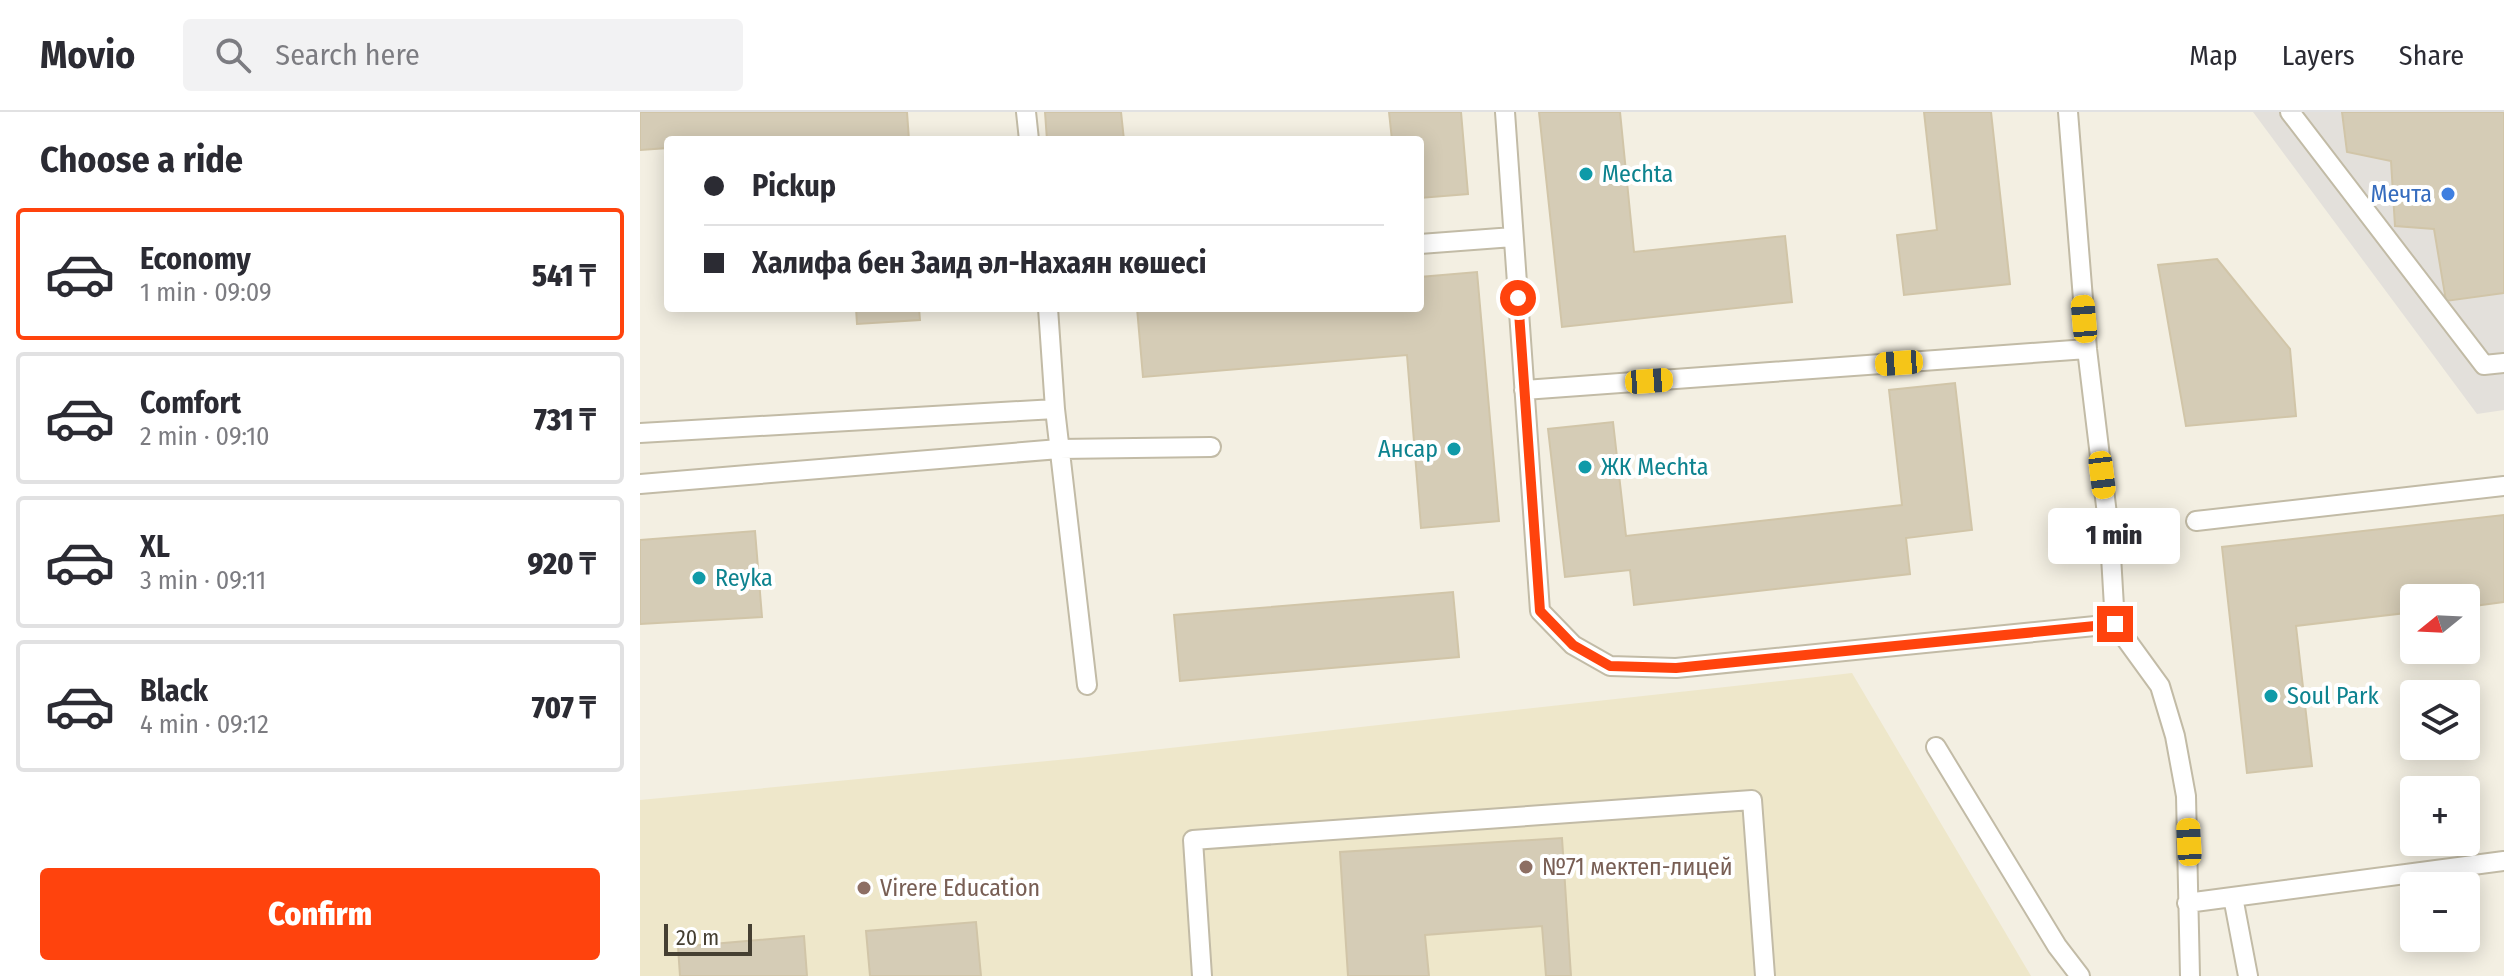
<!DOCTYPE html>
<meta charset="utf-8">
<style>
:root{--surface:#fff;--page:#f2f2f3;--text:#2b2b33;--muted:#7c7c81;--line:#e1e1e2;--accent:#ff430d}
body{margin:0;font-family:"Fira Sans Condensed",sans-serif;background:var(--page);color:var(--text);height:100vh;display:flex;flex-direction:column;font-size:30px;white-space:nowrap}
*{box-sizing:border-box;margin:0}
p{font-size:26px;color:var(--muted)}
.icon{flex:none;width:44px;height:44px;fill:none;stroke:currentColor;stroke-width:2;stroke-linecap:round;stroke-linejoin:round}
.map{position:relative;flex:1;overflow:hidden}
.sheet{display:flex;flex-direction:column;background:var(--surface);width:640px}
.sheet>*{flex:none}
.hud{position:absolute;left:24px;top:24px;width:760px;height:176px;border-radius:8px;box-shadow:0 4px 20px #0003;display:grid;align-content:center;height:176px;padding:0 40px;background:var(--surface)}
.needle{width:52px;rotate:252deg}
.fabs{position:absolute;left:1760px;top:472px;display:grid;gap:16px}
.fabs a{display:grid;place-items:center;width:80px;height:80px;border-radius:8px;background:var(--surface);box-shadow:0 4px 20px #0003;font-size:40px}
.scale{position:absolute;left:24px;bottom:20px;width:88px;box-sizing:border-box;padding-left:8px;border:4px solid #453f32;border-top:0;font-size:22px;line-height:28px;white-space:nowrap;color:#453f32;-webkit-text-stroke:6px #fff;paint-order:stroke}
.end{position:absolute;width:36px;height:36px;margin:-18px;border:10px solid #ff430d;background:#fff;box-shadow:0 0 0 4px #fff}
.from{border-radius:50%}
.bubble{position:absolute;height:56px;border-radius:8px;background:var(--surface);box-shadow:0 4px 20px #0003;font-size:26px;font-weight:800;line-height:56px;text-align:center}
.car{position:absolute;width:24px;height:48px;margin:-24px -12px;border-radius:10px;box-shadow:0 0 6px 2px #0007;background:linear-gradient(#f5c518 24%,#345 0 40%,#f5c518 0 76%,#345 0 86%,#f5c518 0)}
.hud b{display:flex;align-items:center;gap:28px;height:76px;font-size:30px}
.hud b+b{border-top:2px solid var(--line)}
.hud i{width:20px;height:20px;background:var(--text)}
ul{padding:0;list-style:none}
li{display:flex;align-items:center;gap:24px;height:132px;margin:0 16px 12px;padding:0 24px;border:4px solid var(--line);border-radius:8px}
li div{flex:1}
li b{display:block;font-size:30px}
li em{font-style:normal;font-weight:800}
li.current{border-color:var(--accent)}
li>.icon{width:72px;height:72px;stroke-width:1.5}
h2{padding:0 40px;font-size:36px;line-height:96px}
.button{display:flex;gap:16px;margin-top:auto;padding:16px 40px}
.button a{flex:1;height:92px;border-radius:8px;background:var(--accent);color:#fff;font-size:32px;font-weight:800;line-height:92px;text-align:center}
header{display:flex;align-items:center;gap:48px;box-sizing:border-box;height:112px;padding:0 40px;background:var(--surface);border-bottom:2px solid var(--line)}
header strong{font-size:38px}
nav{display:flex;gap:44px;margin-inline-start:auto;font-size:28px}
.search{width:560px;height:72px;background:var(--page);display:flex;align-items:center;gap:20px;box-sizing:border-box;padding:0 28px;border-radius:8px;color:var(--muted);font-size:30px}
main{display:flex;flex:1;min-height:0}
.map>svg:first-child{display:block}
</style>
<header>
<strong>Movio</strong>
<div class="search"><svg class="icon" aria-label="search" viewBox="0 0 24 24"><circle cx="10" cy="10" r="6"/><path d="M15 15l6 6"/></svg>Search here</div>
<nav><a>Map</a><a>Layers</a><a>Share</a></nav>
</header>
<main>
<section class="sheet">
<h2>Choose a ride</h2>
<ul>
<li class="current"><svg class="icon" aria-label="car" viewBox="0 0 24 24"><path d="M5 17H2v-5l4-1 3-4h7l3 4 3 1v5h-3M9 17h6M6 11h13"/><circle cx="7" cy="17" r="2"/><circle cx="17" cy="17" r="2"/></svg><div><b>Economy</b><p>1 min · 09:09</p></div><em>541 ₸</em></li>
<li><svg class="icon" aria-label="car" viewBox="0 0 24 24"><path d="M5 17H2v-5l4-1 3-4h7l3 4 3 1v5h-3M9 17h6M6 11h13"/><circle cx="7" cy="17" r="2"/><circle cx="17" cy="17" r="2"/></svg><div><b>Comfort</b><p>2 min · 09:10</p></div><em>731 ₸</em></li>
<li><svg class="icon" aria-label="car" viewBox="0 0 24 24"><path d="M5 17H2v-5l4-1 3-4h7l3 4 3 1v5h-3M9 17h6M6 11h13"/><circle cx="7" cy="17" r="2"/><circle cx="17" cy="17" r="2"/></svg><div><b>XL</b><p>3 min · 09:11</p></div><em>920 ₸</em></li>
<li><svg class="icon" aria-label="car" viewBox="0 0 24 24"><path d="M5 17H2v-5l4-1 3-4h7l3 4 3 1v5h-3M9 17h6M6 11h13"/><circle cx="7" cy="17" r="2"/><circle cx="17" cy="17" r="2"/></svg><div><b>Black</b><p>4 min · 09:12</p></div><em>707 ₸</em></li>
</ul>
<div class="button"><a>Confirm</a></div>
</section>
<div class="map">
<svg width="1864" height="864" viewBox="0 0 1864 864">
<rect width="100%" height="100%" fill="#f3efe2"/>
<path fill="#eee7ca" d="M1212 561 1391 864H0V688L439 646Z"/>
<path fill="#e3e0db" d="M1613 0H1702L1707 40 1751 49 1755 114 1794 117 1806 188 1864 181V298L1837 302Z"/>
<path fill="#d5ccb6" stroke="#d1c5a8" stroke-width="2" d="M0 0H267L269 28H28V36L0 38Z
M405 0H481L484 28H407Z
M749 0H821L828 82 780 86V28H752Z
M899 0H980L994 140 1145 124 1152 190 922 215Z
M1284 0H1351L1370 172 1264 183 1257 123 1297 118Z
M1702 0H1864V181L1806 189 1794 117 1755 114 1751 49 1707 40Z
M1577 147 1650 237 1656 304 1546 314 1518 153Z
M837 160 859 409 781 416 767 243 503 265 497 196H780V165Z
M216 196H279L280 208 217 212Z
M1315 271 1332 418 1266 426 1270 462 994 493 990 458 925 465 908 317 973 310 986 424 1262 393 1249 278Z
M1864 403V490L1826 495V486H1774V500L1656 514 1672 654 1607 661 1582 435Z
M115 419 122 505 0 512V428Z
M813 480 819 545 540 569 534 503Z
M922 726 931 864H906L902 814 785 823 789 864H708L700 740Z
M336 810 341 864H230L226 819Z
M164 824 167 864H40L38 835Z"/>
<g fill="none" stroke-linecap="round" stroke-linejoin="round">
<g stroke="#c2bba6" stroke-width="22">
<path id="service" d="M386 0 389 28
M865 0 900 499 933 533 970 554 1036 556 1475 512 1470 427 1447 237 1428 0
M1650 0 1844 253 1864 251
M780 132 873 125
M408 196 415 297 447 573
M884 278 1447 237
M0 321 415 297
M0 372 419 337 571 335
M1556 409 1864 374
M1475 512 1520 574 1535 624 1546 684 1550 864
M1296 635 1417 834 1440 864
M1593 785 1608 864
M1547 791 1864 749
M562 864 553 728 1112 688 1125 864"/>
</g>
<use href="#service" stroke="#fff" stroke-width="18"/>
</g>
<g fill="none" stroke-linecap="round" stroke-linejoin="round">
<path stroke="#ff430d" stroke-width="10" d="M878 186 900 499 933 533 970 554 1036 556 1475 512"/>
</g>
<g fill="#0f9aa8" stroke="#fff" stroke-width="3">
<circle cx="946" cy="62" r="8"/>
<circle cx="814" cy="337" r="8"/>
<circle cx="945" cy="355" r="8"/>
<circle cx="59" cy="466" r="8"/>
<circle cx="1631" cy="584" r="8"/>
</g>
<circle fill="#3f7fe0" stroke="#fff" stroke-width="3" cx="1808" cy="82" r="8"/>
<g fill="#8d6e63" stroke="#fff" stroke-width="3">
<circle cx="886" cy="755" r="8"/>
<circle cx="224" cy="776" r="8"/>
</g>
<g text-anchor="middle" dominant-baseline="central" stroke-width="8" stroke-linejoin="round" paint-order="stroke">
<g font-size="24" fill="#0d838f" stroke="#fff" text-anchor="start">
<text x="962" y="62">Mechta</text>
<text x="798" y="337" text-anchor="end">Ансар</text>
<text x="961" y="355">ЖК Mechta</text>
<text x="75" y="466">Reyka</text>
<text x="1647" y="584">Soul Park</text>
</g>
<g font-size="24" fill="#366cbe" stroke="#fff" text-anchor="end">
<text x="1792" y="82">Мечта</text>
</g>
<g font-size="24" fill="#785e54" stroke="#fff" text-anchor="start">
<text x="902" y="755">№71 мектеп-лицей</text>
<text x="240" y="776">Virere Education</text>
</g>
</g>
</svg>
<div class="fabs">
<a><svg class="needle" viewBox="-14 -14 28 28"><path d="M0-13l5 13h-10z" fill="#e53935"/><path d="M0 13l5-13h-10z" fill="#7c7c81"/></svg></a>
<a><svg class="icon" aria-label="layers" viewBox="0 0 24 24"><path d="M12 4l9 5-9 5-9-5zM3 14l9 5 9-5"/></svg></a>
<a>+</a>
<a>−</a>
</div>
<div class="scale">20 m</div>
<i class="end from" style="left:878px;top:186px"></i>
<i class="end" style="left:1475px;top:512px"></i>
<div class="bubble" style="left:1408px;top:396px;width:132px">1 min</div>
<i class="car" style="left:1444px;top:207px;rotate:355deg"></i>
<i class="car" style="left:1259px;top:251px;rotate:266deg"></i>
<i class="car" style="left:1009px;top:269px;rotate:86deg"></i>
<i class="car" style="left:1462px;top:363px;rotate:173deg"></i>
<i class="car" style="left:1549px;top:730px;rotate:357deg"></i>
<div class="hud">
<b><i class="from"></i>Pickup</b>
<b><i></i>Халифа бен Заид әл-Нахаян көшесі</b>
</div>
</div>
</main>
